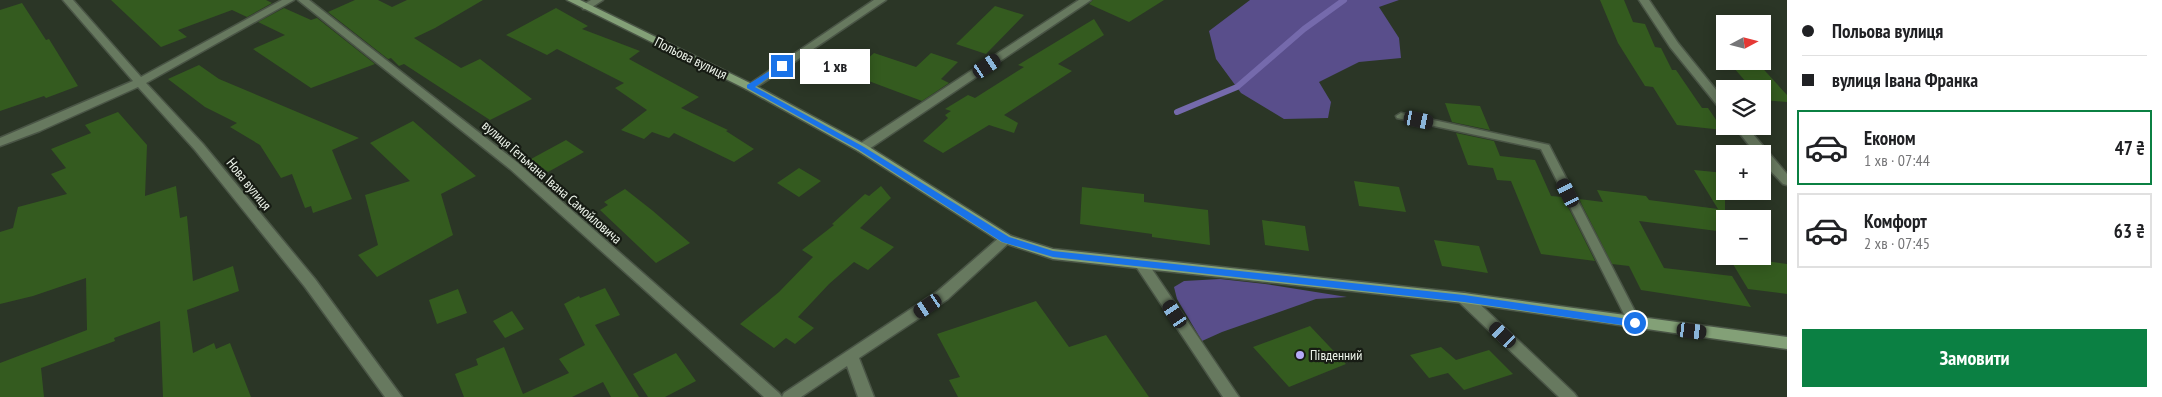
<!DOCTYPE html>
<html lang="uk">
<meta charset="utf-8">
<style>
:root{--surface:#fff;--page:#f2f2f2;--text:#202124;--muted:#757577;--line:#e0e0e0;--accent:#0b8043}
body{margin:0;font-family:"PT Sans Narrow",sans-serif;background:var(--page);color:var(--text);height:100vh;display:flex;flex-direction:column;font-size:19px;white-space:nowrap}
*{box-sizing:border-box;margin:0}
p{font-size:16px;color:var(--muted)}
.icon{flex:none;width:28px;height:28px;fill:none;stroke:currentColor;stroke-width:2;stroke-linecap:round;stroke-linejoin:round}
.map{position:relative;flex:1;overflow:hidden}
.side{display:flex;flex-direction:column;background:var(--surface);width:375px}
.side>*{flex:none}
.guide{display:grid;align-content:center;height:110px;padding:0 15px;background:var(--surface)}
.needle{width:32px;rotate:83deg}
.fabs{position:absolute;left:1716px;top:15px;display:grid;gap:10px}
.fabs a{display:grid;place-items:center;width:55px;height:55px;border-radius:0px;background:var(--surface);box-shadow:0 2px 12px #0003;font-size:25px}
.end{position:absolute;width:22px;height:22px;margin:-11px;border:6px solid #1a73e8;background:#fff;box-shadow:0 0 0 2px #fff}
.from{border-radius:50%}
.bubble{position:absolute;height:35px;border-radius:0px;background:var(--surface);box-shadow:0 2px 12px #0003;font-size:16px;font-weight:700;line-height:35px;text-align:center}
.car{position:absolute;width:15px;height:30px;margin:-15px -8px;border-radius:6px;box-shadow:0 0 4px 1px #0007;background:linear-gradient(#222 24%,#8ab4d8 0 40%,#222 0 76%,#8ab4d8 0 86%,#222 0)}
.guide b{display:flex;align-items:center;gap:18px;height:48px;font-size:19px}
.guide b+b{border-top:1px solid var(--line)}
.guide i{width:12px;height:12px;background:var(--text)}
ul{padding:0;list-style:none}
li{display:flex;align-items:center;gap:15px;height:75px;margin:0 10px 8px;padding:0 5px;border:2px solid var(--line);border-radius:0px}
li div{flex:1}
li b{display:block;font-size:19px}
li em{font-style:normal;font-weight:700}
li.on{border-color:var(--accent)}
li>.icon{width:45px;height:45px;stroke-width:1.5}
.primary-button{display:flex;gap:10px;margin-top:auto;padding:10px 15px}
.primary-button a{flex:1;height:58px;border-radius:0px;background:var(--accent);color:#fff;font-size:20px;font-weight:700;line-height:58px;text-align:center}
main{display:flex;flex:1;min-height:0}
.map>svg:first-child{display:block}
</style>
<main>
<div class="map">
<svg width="1787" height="397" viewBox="0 0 1787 397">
<rect width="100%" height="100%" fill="#2b3626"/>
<path fill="#594e8b" d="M1250 0H1399L1379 7 1399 38 1401 58 1359 62 1319 82 1331 102 1328 118 1284 119 1241 93 1216 59 1209 31Z
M1220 279 1265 284 1347 297 1316 299 1222 332 1202 341 1177 299 1174 287 1184 281Z"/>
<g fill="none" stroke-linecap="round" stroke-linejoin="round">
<path stroke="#756aac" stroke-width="6" d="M1177 112 1237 87 1304 29 1344 0"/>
</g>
<path fill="#345b1f" d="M111 0H266L272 3 247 17 232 10 178 30 187 37 161 47Z
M355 0H378L392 7 407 0H483L435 28 414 38 461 68 480 59 532 99 490 120 404 64 399 66 391 58 388 59 328 12Z
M1093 0H1164L1129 22 1089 4Z
M1600 0H1624L1633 22 1645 24 1655 47 1661 48 1672 70H1676L1702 108H1708L1723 130 1677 125 1653 87 1645 86 1618 43Z
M22 3 46 40 49 39 78 86 46 98 44 96 0 111V10Z
M995 6 1024 15 986 54 956 44Z
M284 8 311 20 317 18 375 64 311 88 253 49 285 35 258 22Z
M556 8 588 26 582 29 640 51 629 59 699 97 681 108 728 130 726 131 754 149 734 162 674 133 669 138 652 132 644 139 621 130 647 110 615 88 624 83 557 49 547 55 506 35Z
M1094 19 1104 35 1058 64 1072 71 1004 115 1018 123 1014 133 989 125 943 153 923 141 948 118 945 115 951 111 945 109 968 95 975 98 1024 67 1018 65Z
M874 53 916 67 931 53 958 62 941 79 949 83 922 101 850 74Z
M1728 61H1756L1787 95V102L1763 100 1762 89H1752Z
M199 65 219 79 359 138 332 150 352 199 313 213 311 206 305 208 292 174 281 178 260 145 230 127 237 123 205 107 168 79Z
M1445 103 1480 106 1490 130 1452 122Z
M118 112 147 145 145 196 176 186 180 218 187 216 193 281 233 266 239 291 187 310 193 353 214 343 216 349 230 343 251 397H163L160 321 114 338 115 341 41 368 44 397H0V363L87 330 86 278 33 296 0 304V232L13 228 18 207 67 194 51 174 66 168 51 149 91 133 85 125Z
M413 121 476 176 441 194 453 235 377 277 358 255 378 245 365 195 410 181 370 143Z
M1456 133 1494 141 1500 156 1535 160 1551 196 1563 197 1595 261 1541 254 1511 181 1497 180 1493 168 1468 165Z
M566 140 584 152 548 172 531 159Z
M799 168 821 181 799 197 777 183Z
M1694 170 1725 173V232L1639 221 1664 268 1732 276 1751 307 1641 290 1629 266 1612 264 1579 199 1603 202 1597 190 1646 196 1649 200 1718 209Z
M1354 181 1399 187 1406 212 1359 206Z
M881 186 891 198 860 228 894 247 868 270 854 262 829 284 798 317 814 328 795 344 786 338 774 348 740 324 779 292 813 257 802 250 834 225 832 224 865 194 869 196Z
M1082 187 1144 194V202L1208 210 1210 245 1152 237V234L1080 224Z
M625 189 653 211 690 243 656 263 600 210 608 205 604 202Z
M1262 220 1305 226 1309 251 1265 245Z
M1434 240 1479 246 1488 273 1442 266Z
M1728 256 1787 264V294L1748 289Z
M605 288 620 315 595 325 639 397H611L603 382 572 397H464L455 374 478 365 476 359 504 347 523 394 569 373 559 359 585 345 564 304 579 296 580 298Z
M458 289 467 313 437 324 429 300Z
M1036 301 1069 347 1106 335 1149 397H958L949 380 960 377 937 334Z
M512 311 524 329 505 338 493 321Z
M1310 326 1346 364 1289 387 1253 347Z
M1441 347 1456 360 1489 350 1513 374 1464 390 1448 373 1429 378 1410 355Z
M676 353 696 381 665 397H648L633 374Z"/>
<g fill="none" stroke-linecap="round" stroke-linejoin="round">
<g stroke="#4a5546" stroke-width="3">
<path id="lane" d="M1401 113 1549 145 1641 323 1640 326 1635 328 1630 326 1541 149 1397 118 1396 116Z"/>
</g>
<g stroke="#4a5546" stroke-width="3">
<path id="street" d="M63 0H73L141 77 282 0H294L146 83 203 144 315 279 402 397H385L305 287 195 150 138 87 40 131 0 146V138L133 81Z
M298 0H309L518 163 779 393 782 397 784 393 938 291 1001 236H1011L1013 239 948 299 859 358 874 397H858L847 366 801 397H764L510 169Z
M591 0H603L589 9H583V5Z
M874 0H886L754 89H746L745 87Z
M1079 0H1091L866 151H858L856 148 858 145Z
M1639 0H1649L1678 43 1725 101V111L1721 110 1670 47Z
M1734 126H1746L1787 174V185L1783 184 1762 162V154H1756Z
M1142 260 1147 262 1239 397H1223L1135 265 1137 262Z
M1464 293 1469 294 1574 393 1577 397H1559L1459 302 1457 298 1459 294Z"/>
</g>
<g stroke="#4a5546" stroke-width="3">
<path id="secondary" d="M567 0H580L754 85 866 145 1011 236 1053 249 1464 293 1787 337V349L1464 303 1053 259 1001 242 858 151 746 89Z"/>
</g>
<use href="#lane" fill="#67795f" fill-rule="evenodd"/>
<use href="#street" fill="#67795f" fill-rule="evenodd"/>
<use href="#secondary" fill="#83a077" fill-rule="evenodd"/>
</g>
<path fill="#1a73e8" d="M779 65 785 66 755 87 864 147 1009 237 1053 251 1464 295 1635 320 1639 323 1635 327 1464 302 1053 257 1002 242 859 150 747 88V85Z"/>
<circle fill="#b6abf8" stroke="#171c14" stroke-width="2" cx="1300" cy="355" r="5"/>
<g text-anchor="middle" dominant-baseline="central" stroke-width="4.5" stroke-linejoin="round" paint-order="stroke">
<g font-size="14" fill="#eef5eb" stroke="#171c14">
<text transform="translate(691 58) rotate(26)">Польова вулиця</text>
<text transform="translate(552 182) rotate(41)">вулиця Гетьмана Івана Самойловича</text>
<text transform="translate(249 184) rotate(51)">Нова вулиця</text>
</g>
<g font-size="14" fill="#eef5eb" stroke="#171c14" text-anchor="start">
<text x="1310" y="355">Південний</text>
</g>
</g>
</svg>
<div class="fabs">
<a><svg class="needle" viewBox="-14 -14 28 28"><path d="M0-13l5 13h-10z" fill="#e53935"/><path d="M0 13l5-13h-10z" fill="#757577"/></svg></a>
<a><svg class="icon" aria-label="layers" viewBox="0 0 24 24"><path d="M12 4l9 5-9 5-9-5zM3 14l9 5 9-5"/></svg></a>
<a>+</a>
<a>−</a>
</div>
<i class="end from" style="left:1635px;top:323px"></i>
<i class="end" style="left:782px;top:66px"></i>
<div class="bubble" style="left:800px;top:49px;width:70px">1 хв</div>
<i class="car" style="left:987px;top:66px;rotate:56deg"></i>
<i class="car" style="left:1419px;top:120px;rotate:102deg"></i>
<i class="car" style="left:1568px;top:193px;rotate:333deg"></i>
<i class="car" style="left:928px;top:306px;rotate:236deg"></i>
<i class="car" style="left:1175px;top:314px;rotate:326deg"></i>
<i class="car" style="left:1692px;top:331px;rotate:97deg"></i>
<i class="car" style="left:1503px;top:335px;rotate:313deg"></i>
</div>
<section class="side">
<div class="guide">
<b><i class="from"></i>Польова вулиця</b>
<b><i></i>вулиця Івана Франка</b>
</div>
<ul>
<li class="on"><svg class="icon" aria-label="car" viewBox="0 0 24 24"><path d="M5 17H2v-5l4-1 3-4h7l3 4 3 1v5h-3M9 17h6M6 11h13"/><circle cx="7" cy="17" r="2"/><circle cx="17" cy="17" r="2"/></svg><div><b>Економ</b><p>1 хв · 07:44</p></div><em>47 ₴</em></li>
<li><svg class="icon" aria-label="car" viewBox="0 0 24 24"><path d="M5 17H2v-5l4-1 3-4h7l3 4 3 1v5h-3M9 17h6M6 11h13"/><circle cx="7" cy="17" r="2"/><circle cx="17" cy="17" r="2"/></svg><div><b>Комфорт</b><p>2 хв · 07:45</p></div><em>63 ₴</em></li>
</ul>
<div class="primary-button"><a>Замовити</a></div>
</section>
</main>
